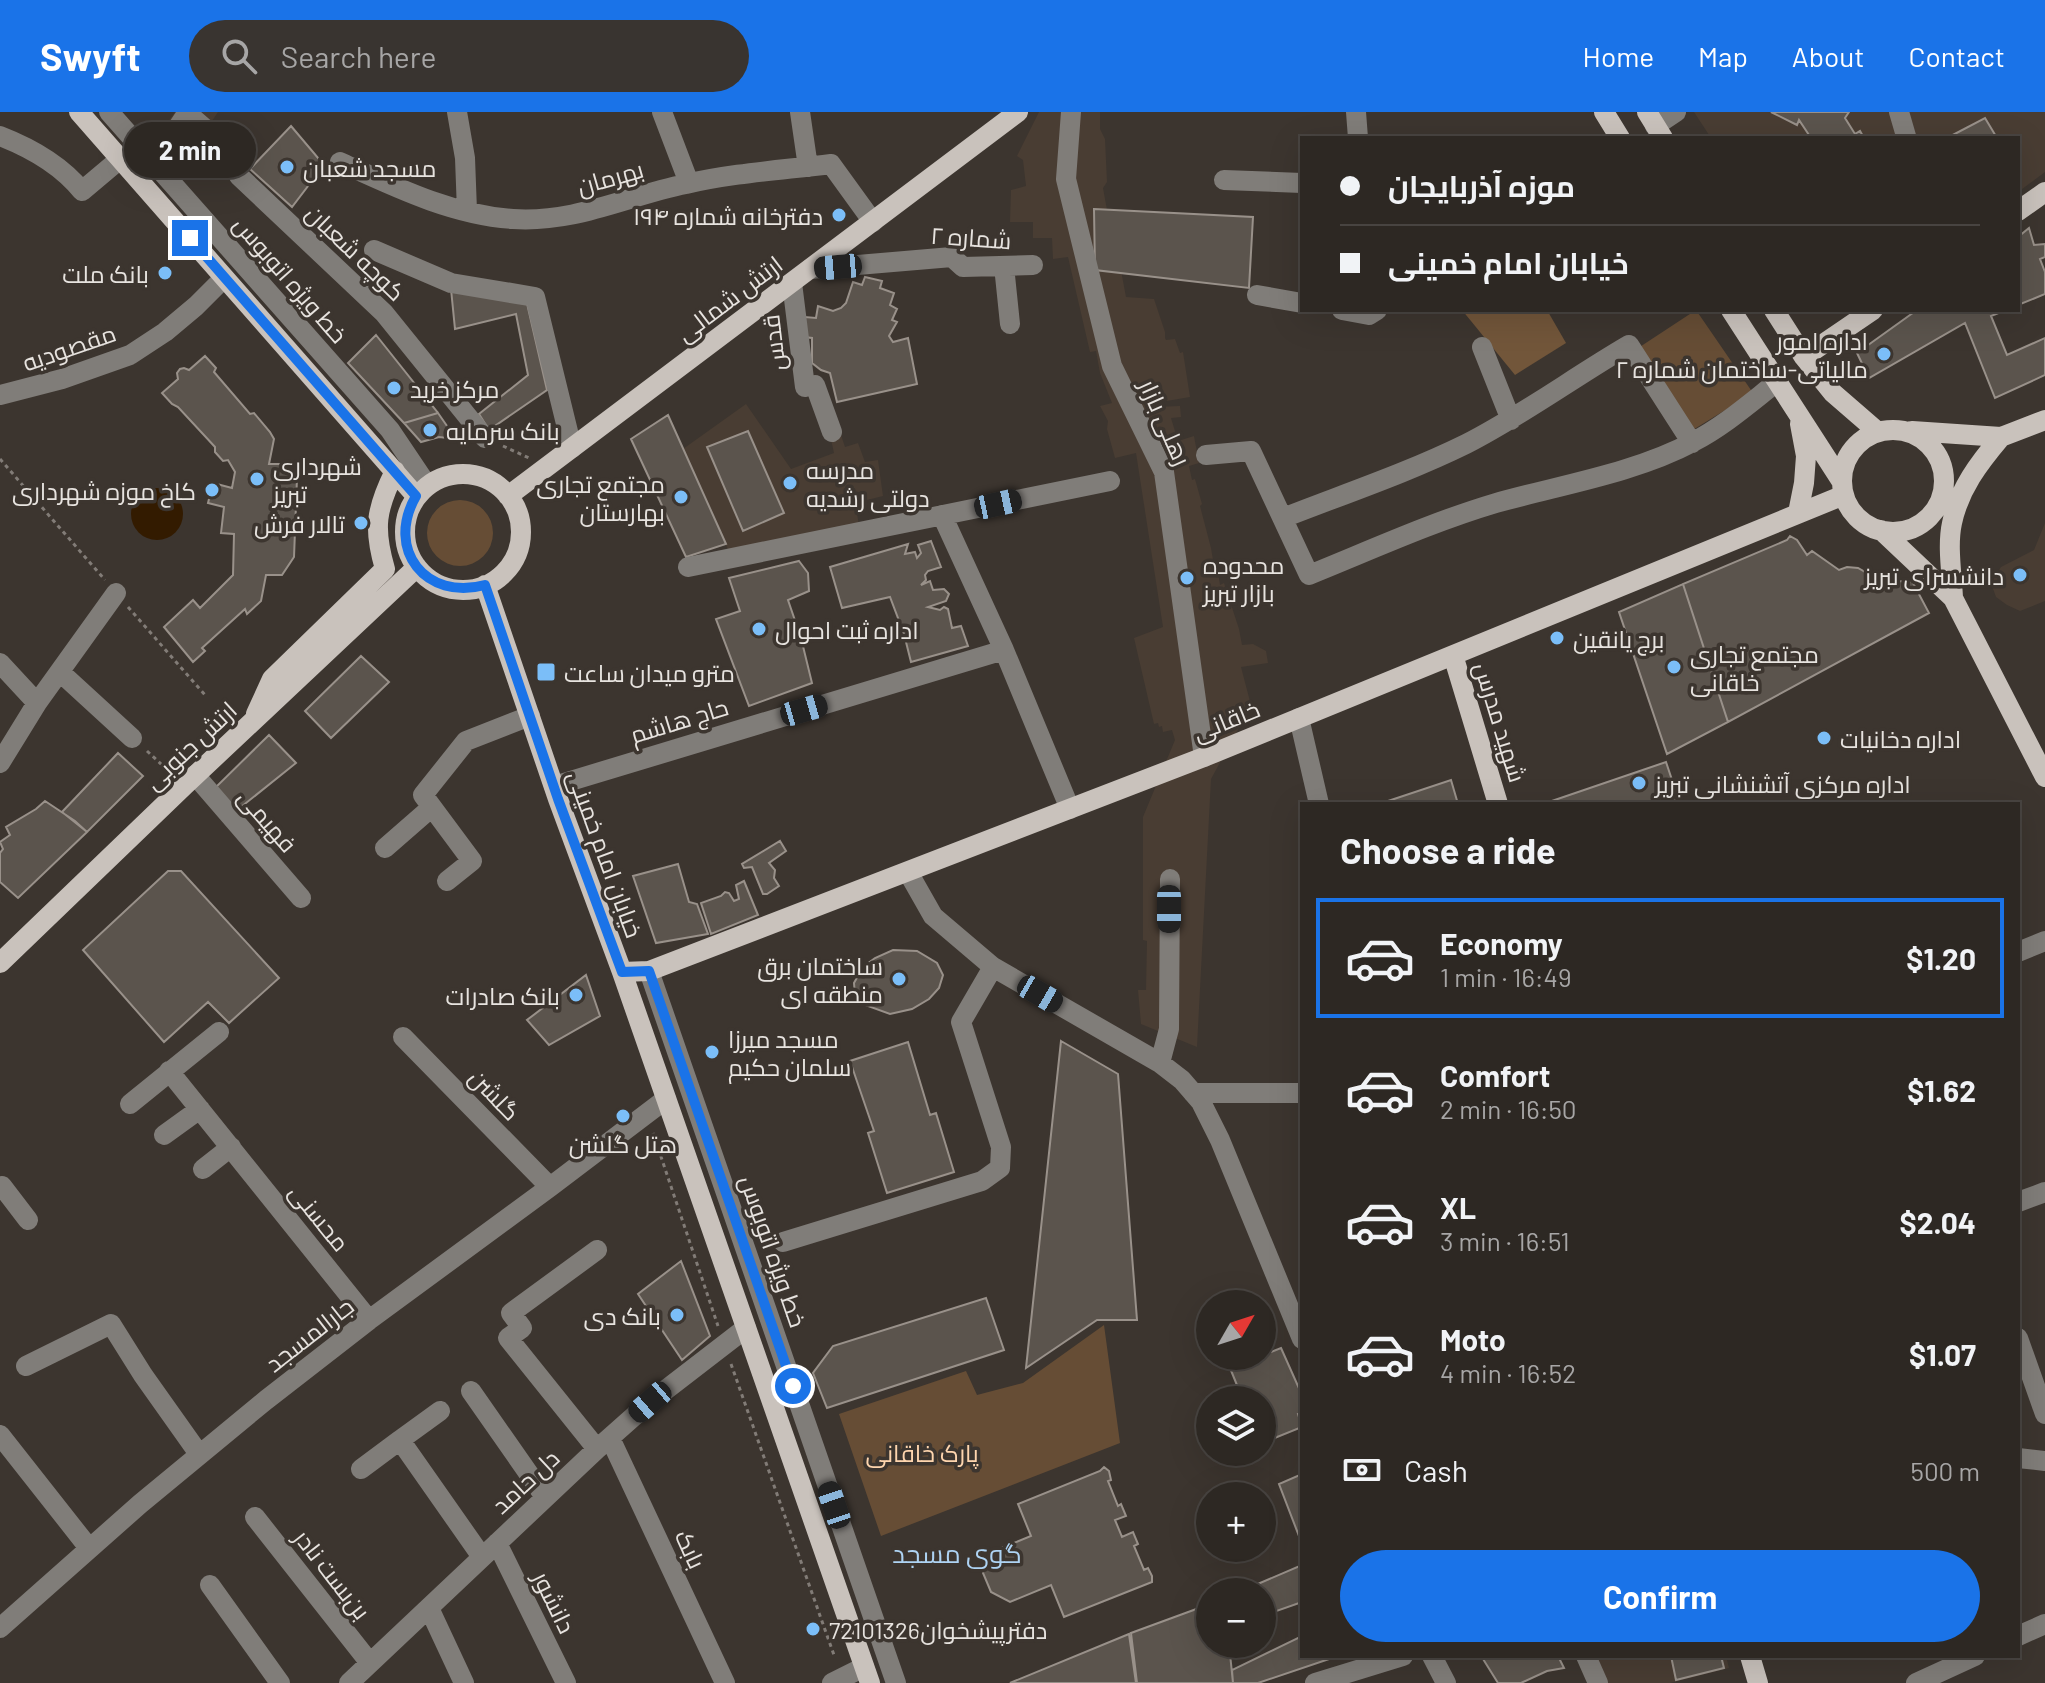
<!DOCTYPE html>
<meta charset="utf-8">
<style>
:root{--surface:#2d2823;--page:#393430;--text:#f1f3f6;--muted:#a7a6a6;--line:#484441;--accent:#1a73e8}
body{margin:0;font-family:Barlow,Cairo,sans-serif;background:var(--page);color:var(--text);height:100vh;display:flex;flex-direction:column;font-size:30px;white-space:nowrap}
*{box-sizing:border-box;margin:0}
p{font-size:26px;color:var(--muted)}
.icon{flex:none;width:44px;height:44px;fill:none;stroke:currentColor;stroke-width:2;stroke-linecap:round;stroke-linejoin:round}
.map{position:relative;flex:1;overflow:hidden}
.details{position:absolute;left:1300px;top:690px;width:720px;height:856px;display:flex;flex-direction:column;background:var(--surface);border-radius:0px;box-shadow:0 8px 32px #0002,0 0 0 2px var(--line)}
.details>*{flex:none}
.guide{position:absolute;left:1300px;top:24px;width:720px;height:176px;border-radius:0px;box-shadow:0 8px 32px #0002,0 0 0 2px var(--line);display:grid;align-content:center;height:176px;padding:0 40px;background:var(--surface)}
.needle{width:52px;rotate:51deg}
.fabs{position:absolute;left:1196px;top:1178px;display:grid;gap:16px}
.fabs a{display:grid;place-items:center;width:80px;height:80px;border-radius:50%;background:var(--surface);box-shadow:0 8px 32px #0002,0 0 0 2px var(--line);font-size:40px}
.end{position:absolute;width:36px;height:36px;margin:-18px;border:10px solid #1a73e8;background:#fff;box-shadow:0 0 0 4px #fff}
.from{border-radius:50%}
.bubble{position:absolute;height:56px;border-radius:28px;background:var(--surface);box-shadow:0 8px 32px #0002,0 0 0 2px var(--line);font-size:26px;font-weight:700;line-height:56px;text-align:center}
.car{position:absolute;width:24px;height:48px;margin:-24px -12px;border-radius:10px;box-shadow:0 0 6px 2px #0007;background:linear-gradient(#222 24%,#8ab4d8 0 40%,#222 0 76%,#8ab4d8 0 86%,#222 0)}
.guide b{display:flex;align-items:center;gap:28px;height:76px;font-size:30px}
.guide b+b{border-top:2px solid var(--line)}
.guide i{width:20px;height:20px;background:var(--text)}
ul{padding:0;list-style:none}
li{display:flex;align-items:center;gap:24px;height:120px;margin:0 16px 12px;padding:0 24px;border:4px solid transparent;border-radius:0px}
li div{flex:1}
li b{display:block;font-size:30px}
li em{font-style:normal;font-weight:700}
li.current{border-color:var(--accent)}
li>.icon{width:72px;height:72px;stroke-width:1.5}
h2{padding:0 40px;font-size:36px;line-height:96px}
.pay{display:flex;align-items:center;gap:20px;height:88px;padding:0 40px;font-size:30px}
.pay p{margin-inline-start:auto}
.button{display:flex;gap:16px;margin-top:auto;padding:16px 40px}
.button a{flex:1;height:92px;border-radius:48px;background:var(--accent);color:#fff;font-size:32px;font-weight:700;line-height:92px;text-align:center}
header{display:flex;align-items:center;gap:48px;box-sizing:border-box;height:112px;padding:0 40px;background:var(--accent);color:#fff}
header strong{font-size:38px}
nav{display:flex;gap:44px;margin-inline-start:auto;font-size:28px}
.search{width:560px;height:72px;background:var(--page);display:flex;align-items:center;gap:20px;box-sizing:border-box;padding:0 28px;border-radius:44px;color:var(--muted);font-size:30px}
.map>svg:first-child{display:block}
</style>
<header>
<strong>Swyft</strong>
<div class="search"><svg class="icon" aria-label="search" viewBox="0 0 24 24"><circle cx="10" cy="10" r="6"/><path d="M15 15l6 6"/></svg>Search here</div>
<nav><a>Home</a><a>Map</a><a>About</a><a>Contact</a></nav>
</header>
<div class="map">
<svg width="2045" height="1571" viewBox="0 0 2045 1571">
<rect width="100%" height="100%" fill="#3c352f"/>
<path fill="#493d33" d="M175 0H218L184 51 157 25Z
M1039 0H1100V17L1105 27 1107 70 1103 76 1114 136 1117 137 1126 185 1154 187 1165 220V226L1166 228 1175 227 1180 241 1183 240 1190 285 1155 291 1156 295 1180 294 1181 305 1171 306 1178 329 1194 324 1199 351 1189 354 1192 368 1195 367 1202 392 1200 394 1211 436 1215 460H1218L1220 473 1224 471 1239 517 1242 533 1253 532 1266 539 1268 551 1241 555 1252 597 1246 603 1211 667 1197 935 1141 912 1138 878H1146L1147 829 1143 828V705L1175 628 1172 618 1163 620 1162 614 1159 615 1158 611 1154 612 1134 526 1163 515 1136 341 1115 346 1107 317 1108 309 1100 294 1112 291 1100 261 1096 239 1090 240 1068 145 1053 147 1052 126H1033V110H1010L1011 78 1026 74 1023 48 1017 44Z
M1694 0H2045V60L2018 80V26H1711Z
M746 292 791 357 834 341 830 323 840 320 845 335 858 331 865 350 878 348 883 384 855 391 859 413 730 442 683 337Z
M2045 411V489L2020 499 2007 493 1996 485 1991 471 2001 455 2034 438Z
M1596 1544H1726L1729 1556 1670 1571H1608Z"/>
<path fill="#664d35" d="M1696 198 1753 281 1678 327 1626 244Z
M427 421a33 33 0 1 1 66 0a33 33 0 1 1-66 0Z
M1104 1213 1120 1331 881 1424 839 1302 966 1259 977 1283 1023 1271Z"/>
<path fill="#72563a" d="M1462 198H1547L1566 231 1515 263Z"/>
<path fill="#331b00" d="M131 402a26 26 0 1 1 52 0a26 26 0 1 1-52 0Z"/>
<path fill="#5b544d" stroke="#99918a" stroke-width="2" d="M1771 0H1849L1845 6 1855 22 1860 19 1864 26H1811L1799 8 1797 13Z
M1985 6 1997 26H1947Z
M291 14 324 53 292 95 250 57Z
M1094 97 1253 105 1249 176 1095 158Z
M2029 116 2034 133 2045 132V145L2040 147 2045 160V182L2018 193V125Z
M865 165 882 169 880 176 894 181 890 193 897 197 892 208 897 210 889 224 893 230 908 226 917 272 837 290 830 261 821 258 812 251V226L804 225 805 205 816 206 818 194 833 199 841 196 846 191 853 170 862 173Z
M451 177 526 187 547 278 489 318 479 302 528 263 516 202 455 217Z
M1917 198H2006L1991 204 2007 243 2045 226V263L1995 286 1965 211 1869 266 1857 241Z
M376 223 438 301 404 311 348 251Z
M205 244 216 256 214 260 250 302 254 301 270 320 274 327 269 352H283L297 366 294 445 282 463H266L261 489 247 502 245 497 202 536 205 539 193 550 164 515 193 488 200 496 233 463 234 422 221 421 224 395 208 391 213 371 232 376 235 360 228 348 223 349 215 340V335L178 295 172 292 162 281 178 267 177 261 180 257 184 256 189 258Z
M438 301 456 327 439 325 421 330 404 311Z
M668 303 726 432 686 445 631 327Z
M748 319 784 401 743 419 707 335Z
M1790 424 1797 428 1807 443 1812 439 1839 458 1847 455 1858 456 1865 460 1870 470 1912 469 1929 501 1728 610 1683 472 1787 428Z
M931 429 941 455 928 459 925 463 926 468 921 473 930 469 933 478 944 477 949 482 946 489 928 495 940 498 944 495 948 497 952 516 961 514 968 534 911 550 904 522 890 485 842 496 830 455 908 432 905 442 915 440 917 446 921 441 918 433Z
M799 449 808 461 809 479 788 488 801 526 812 571 749 594 716 507 740 499 729 466Z
M1683 472 1728 610 1667 642 1619 500Z
M361 544 389 570 331 626 305 599Z
M269 623 296 651 236 699 215 676Z
M118 641 143 664 87 720 62 700Z
M1666 650 1680 692H1543Z
M1451 668 1458 692H1379Z
M45 689 75 709 87 720 18 786 0 770V741L3 737 0 730 10 723 6 715 36 697Z
M780 729 786 739 769 751 775 758 774 766 779 774 767 782H763L752 755 744 756 742 752Z
M678 752 689 790 697 792 708 822 656 831 633 764Z
M168 759H181L279 866 229 911 208 890 164 930 83 838Z
M744 769 758 803 711 822 701 791 721 784 725 780 729 781 734 789 739 787 736 773Z
M893 838 917 839 937 851 943 863 939 876 929 887 912 897 890 902 865 893 855 884 854 871 863 855 875 846Z
M586 863 600 904 549 933 527 908Z
M1061 929 1118 962 1137 1208H1097L1026 1256Z
M908 930 930 1003 936 1001 954 1060 887 1081 868 1021 874 1019 850 949Z
M681 1149 710 1224 682 1248 638 1182Z
M986 1186 1004 1238 827 1296 813 1261 833 1234Z
M1281 1236 1302 1283V1301L1298 1302 1302 1315 1262 1331V1288H1243L1230 1256Z
M1104 1355 1109 1359 1111 1368 1108 1369 1118 1394 1121 1392 1126 1404 1115 1408 1122 1425 1133 1420 1138 1432 1134 1434 1144 1458 1148 1456 1152 1464V1470L1064 1505 1051 1473 1010 1490 991 1480 983 1461 989 1441 1031 1424 1018 1392 1100 1359Z
M1302 1362V1432L1279 1372Z
M1302 1453V1490L1262 1504V1480H1239Z
M1210 1492V1532H1229L1233 1571H1137L1131 1521Z
M1129 1522 1136 1571H1010Z
M1302 1524V1544H1338L1258 1571H1233L1232 1558Z
M1486 1544H1558L1564 1556 1547 1559 1521 1571H1498L1483 1547Z
M1671 1544H1721L1724 1556 1676 1568Z"/>
<g fill="none" stroke-linecap="round" stroke-linejoin="round">
<path stroke="#827c77" stroke-width="3" stroke-dasharray="4 4" stroke-linecap="butt" d="M503 334 529 346
M0 347 105 468
M128 495 205 583
M147 639 162 653
M653 1021 718 1214
M731 1252 835 1546"/>
<path stroke="#807d79" stroke-width="20" d="M109 0 390 318 427 373
M457 0 465 46 467 99
M662 0 689 71
M800 0 808 55
M1071 0 1066 67 1112 254 1164 360 1204 645
M1356 0 1358 26
M1899 0 1906 24
M187 1 232 40 239 64 384 201 485 326
M1655 14 1676 0
M0 24C31 36 61 53 82 79L120 47
M340 50C395 75 452 103 513 107 577 111 626 84 686 72 733 61 783 58 831 52L873 110
M146 58 154 51 188 0
M1224 68 1302 71
M374 138 451 171 535 185 572 336
M1004 154 1010 212
M810 157 952 145 963 155 1033 153
M792 171 805 275 815 273 832 320
M1257 183 1302 191
M1342 198 1369 203 1377 198
M1482 235 1511 308
M0 283 62 267 130 243 165 220 196 194 224 166
M1206 343 1251 339 1309 463C1371 438 1432 410 1496 391 1560 373 1635 361 1693 330 1724 314 1750 291 1777 270
M942 403 1004 538 1070 697
M1283 406C1344 382 1407 361 1466 332 1523 303 1574 265 1629 233L1692 331
M688 455 1110 369
M0 551 37 591
M60 560 132 626
M1299 606 1319 692
M0 651 37 591 116 481
M195 663 301 786
M554 674 1004 538
M385 736 432 695
M908 760 933 804 993 855 1160 951 1182 968 1201 990 1220 1028 1302 1227
M447 769 472 749 423 683 466 629 530 604
M2018 840 2045 829
M649 859 896 1571
M403 925 550 1075
M1160 951 1169 917 1170 767
M169 959 369 1208
M1193 981H1302
M130 992 219 920
M164 1023 200 997
M203 1057 231 1035
M0 1075 2 1074 28 1108
M2018 1090 2045 1080
M783 1130 982 1069 1000 1056 1001 1035 961 910 993 855
M2018 1226 2045 1302
M26 1254 111 1212 143 1263 199 1342
M471 1279 545 1385
M440 1299 400 1328 482 1445
M0 1323 89 1436
M610 1326 725 1571
M597 1337 508 1226 522 1216 511 1201 597 1138
M2018 1346 2045 1349
M361 1357 400 1328
M255 1405 370 1551
M497 1431 566 1571
M210 1473 280 1571
M429 1496 464 1571
M0 1516 140 1392 266 1288 369 1208 550 1075 666 987
M2018 1524 2045 1512
M1432 1544 1446 1571
M1586 1544 1598 1571
M349 1571 597 1337 650 1290 746 1216
M832 1571 864 1555
M1315 1571 1403 1544
M1916 1571 1975 1544"/>
<path stroke="#c9c2bc" stroke-width="20" d="M79 0 416 384
M1604 0 1620 26
M1647 0 1663 26
M2018 99 2045 80
M1731 198 1842 370
M1774 198 1804 245 1833 281 1878 320
M1804 245 1873 198
M1842 369a51 51 0 1 1 102 0a51 51 0 1 1-102 0Z
M1912 319 2001 325 2045 308
M405 420a58 58 0 1 1 116 0a58 58 0 1 1-116 0Z
M508 384 1018 0
M1798 401 1804 371 1806 344 1800 312
M1881 418 1953 486 2045 665
M485 473 558 687 622 860 870 1571
M1953 486C1952 462 1947 434 1952 411 1959 377 1979 351 2001 325
M1453 543 1498 692
M256 602 272 567 385 457C373 416 376 397 395 359
M0 851 185 673 417 455
M622 860 649 859 1204 645 1844 383
M1750 1544 1758 1571"/>
</g>
<g fill="none" stroke-linecap="round" stroke-linejoin="round">
<path stroke="#1a73e8" stroke-width="10" d="M190 126 416 384C385 438 426 489 485 473L558 687 622 860 649 859 793 1274"/>
</g>
<g fill="#7bbef8" stroke="#3c352f" stroke-width="3">
<circle cx="287" cy="55" r="8"/>
<circle cx="839" cy="103" r="8"/>
<circle cx="165" cy="161" r="8"/>
<circle cx="1884" cy="242" r="8"/>
<circle cx="394" cy="276" r="8"/>
<circle cx="430" cy="318" r="8"/>
<circle cx="257" cy="367" r="8"/>
<circle cx="790" cy="371" r="8"/>
<circle cx="212" cy="378" r="8"/>
<circle cx="681" cy="385" r="8"/>
<circle cx="361" cy="411" r="8"/>
<circle cx="2020" cy="463" r="8"/>
<circle cx="1187" cy="466" r="8"/>
<circle cx="759" cy="517" r="8"/>
<circle cx="1557" cy="526" r="8"/>
<circle cx="1674" cy="555" r="8"/>
<rect x="536" y="550" width="20" height="20" rx="4"/>
<circle cx="1824" cy="626" r="8"/>
<circle cx="1639" cy="671" r="8"/>
<circle cx="899" cy="867" r="8"/>
<circle cx="576" cy="883" r="8"/>
<circle cx="712" cy="940" r="8"/>
<circle cx="623" cy="1004" r="8"/>
<circle cx="677" cy="1203" r="8"/>
<circle cx="813" cy="1517" r="8"/>
</g>
<g text-anchor="middle" dominant-baseline="central" stroke-width="7" stroke-linejoin="round" paint-order="stroke">
<g font-size="24" fill="#e7e3df" stroke="#3c352f" text-anchor="start">
<text x="303" y="55">مسجد شعبان</text>
<text x="823" y="103" text-anchor="end">دفترخانه شماره ۱۹۴</text>
<text x="149" y="161" text-anchor="end">بانک ملت</text>
<text x="1868" y="228" text-anchor="end">اداره امور<tspan x="1868" dy="28">مالیاتی-ساختمان شماره ۲</tspan></text>
<text x="410" y="276">مرکز خرید</text>
<text x="446" y="318">بانک سرمایه</text>
<text x="273" y="353">شهرداری<tspan x="273" dy="28">تبریز</tspan></text>
<text x="806" y="357">مدرسه<tspan x="806" dy="28">دولتی رشدیه</tspan></text>
<text x="665" y="371" text-anchor="end">مجتمع تجاری<tspan x="665" dy="28">بهارستان</tspan></text>
<text x="196" y="378" text-anchor="end">کاخ موزه شهرداری</text>
<text x="345" y="411" text-anchor="end">تالار فرش</text>
<text x="1203" y="452">محدوده<tspan x="1203" dy="28">بازار تبریز</tspan></text>
<text x="2004" y="463" text-anchor="end">دانشسرای تبریز</text>
<text x="775" y="517">اداره ثبت احوال</text>
<text x="1573" y="526">برج یانقین</text>
<text x="1690" y="541">مجتمع تجاری<tspan x="1690" dy="28">خاقانی</tspan></text>
<text x="564" y="560">مترو میدان ساعت</text>
<text x="1840" y="626">اداره دخانیات</text>
<text x="1655" y="671">اداره مرکزی آتشنشانی تبریز</text>
<text x="883" y="853" text-anchor="end">ساختمان برق<tspan x="883" dy="28">منطقه ای</tspan></text>
<text x="560" y="883" text-anchor="end">بانک صادرات</text>
<text x="728" y="926">مسجد میرزا<tspan x="728" dy="28">سلمان حکیم</tspan></text>
<text x="623" y="1031" text-anchor="middle">هتل گلشن</text>
<text x="661" y="1203" text-anchor="end">بانک دی</text>
<text x="829" y="1517">دفترپیشخوان72101326</text>
</g>
<g font-size="24" fill="#e7e3df" stroke="#3c352f">
<text transform="translate(610 65) rotate(-16)">بهرمان</text>
<text transform="translate(971 125) rotate(4)">شماره ۲</text>
<text transform="translate(356 140) rotate(44)">کوچه شعبان</text>
<text transform="translate(291 167) rotate(49)">خط ویژه اتوبوس</text>
<text transform="translate(729 186) rotate(-37)">ارتش شمالی</text>
<text transform="translate(773 231) rotate(-97)">قدس</text>
<text transform="translate(69 235) rotate(-19)">مقصودیه</text>
<text transform="translate(1166 310) rotate(66)">رهلی بازار</text>
<text transform="translate(679 608) rotate(-17)">حاج هاشم</text>
<text transform="translate(1226 608) rotate(-22)">خاقانی</text>
<text transform="translate(1501 610) rotate(73)">شهید مدرس</text>
<text transform="translate(190 633) rotate(-43)">ارتش جنوبی</text>
<text transform="translate(268 708) rotate(49)">فهیمی</text>
<text transform="translate(606 742) rotate(70)">خیابان امام خمینی</text>
<text transform="translate(495 982) rotate(46)">گلشن</text>
<text transform="translate(320 1105) rotate(51)">محسنی</text>
<text transform="translate(774 1139) rotate(71)">خط ویژه اتوبوس</text>
<text transform="translate(309 1222) rotate(-38)">جارالمسجد</text>
<text transform="translate(525 1369) rotate(-43)">دل حامد</text>
<text transform="translate(691 1437) rotate(65)">بابک</text>
<text transform="translate(333 1462) rotate(52)">بن‌بست نادر</text>
<text transform="translate(555 1490) rotate(64)">دانشور</text>
</g>
<g font-size="24" fill="#fed5ae" stroke="#3c352f">
<text x="922" y="1340">پارک خاقانی</text>
</g>
<g font-size="26" fill="#aed3f3" stroke="#3c352f">
<text x="957" y="1440">گوی مسجد</text>
</g>
</g>
</svg>
<div class="fabs">
<a><svg class="needle" viewBox="-14 -14 28 28"><path d="M0-13l5 13h-10z" fill="#e53935"/><path d="M0 13l5-13h-10z" fill="#a7a6a6"/></svg></a>
<a><svg class="icon" aria-label="layers" viewBox="0 0 24 24"><path d="M12 4l9 5-9 5-9-5zM3 14l9 5 9-5"/></svg></a>
<a>+</a>
<a>−</a>
</div>
<i class="end from" style="left:793px;top:1274px"></i>
<i class="end" style="left:190px;top:126px"></i>
<div class="bubble" style="left:124px;top:10px;width:132px">2 min</div>
<i class="car" style="left:838px;top:155px;rotate:265deg"></i>
<i class="car" style="left:998px;top:392px;rotate:78deg"></i>
<i class="car" style="left:804px;top:598px;rotate:74deg"></i>
<i class="car" style="left:1169px;top:797px;rotate:180deg"></i>
<i class="car" style="left:1040px;top:882px;rotate:120deg"></i>
<i class="car" style="left:650px;top:1290px;rotate:229deg"></i>
<i class="car" style="left:834px;top:1393px;rotate:341deg"></i>
<div class="guide">
<b><i class="from"></i>موزه آذربایجان</b>
<b><i></i>خیابان امام خمینی</b>
</div>
<section class="details">
<h2>Choose a ride</h2>
<ul>
<li class="current"><svg class="icon" aria-label="car" viewBox="0 0 24 24"><path d="M5 17H2v-5l4-1 3-4h7l3 4 3 1v5h-3M9 17h6M6 11h13"/><circle cx="7" cy="17" r="2"/><circle cx="17" cy="17" r="2"/></svg><div><b>Economy</b><p>1 min · 16:49</p></div><em>$1.20</em></li>
<li><svg class="icon" aria-label="car" viewBox="0 0 24 24"><path d="M5 17H2v-5l4-1 3-4h7l3 4 3 1v5h-3M9 17h6M6 11h13"/><circle cx="7" cy="17" r="2"/><circle cx="17" cy="17" r="2"/></svg><div><b>Comfort</b><p>2 min · 16:50</p></div><em>$1.62</em></li>
<li><svg class="icon" aria-label="car" viewBox="0 0 24 24"><path d="M5 17H2v-5l4-1 3-4h7l3 4 3 1v5h-3M9 17h6M6 11h13"/><circle cx="7" cy="17" r="2"/><circle cx="17" cy="17" r="2"/></svg><div><b>XL</b><p>3 min · 16:51</p></div><em>$2.04</em></li>
<li><svg class="icon" aria-label="car" viewBox="0 0 24 24"><path d="M5 17H2v-5l4-1 3-4h7l3 4 3 1v5h-3M9 17h6M6 11h13"/><circle cx="7" cy="17" r="2"/><circle cx="17" cy="17" r="2"/></svg><div><b>Moto</b><p>4 min · 16:52</p></div><em>$1.07</em></li>
</ul>
<div class="pay"><svg class="icon" aria-label="cash" viewBox="0 0 24 24"><path d="M3 7h18v10H3z"/><circle cx="12" cy="12" r="2"/></svg>Cash<p>500 m</p></div>
<div class="button"><a>Confirm</a></div>
</section>
</div>
